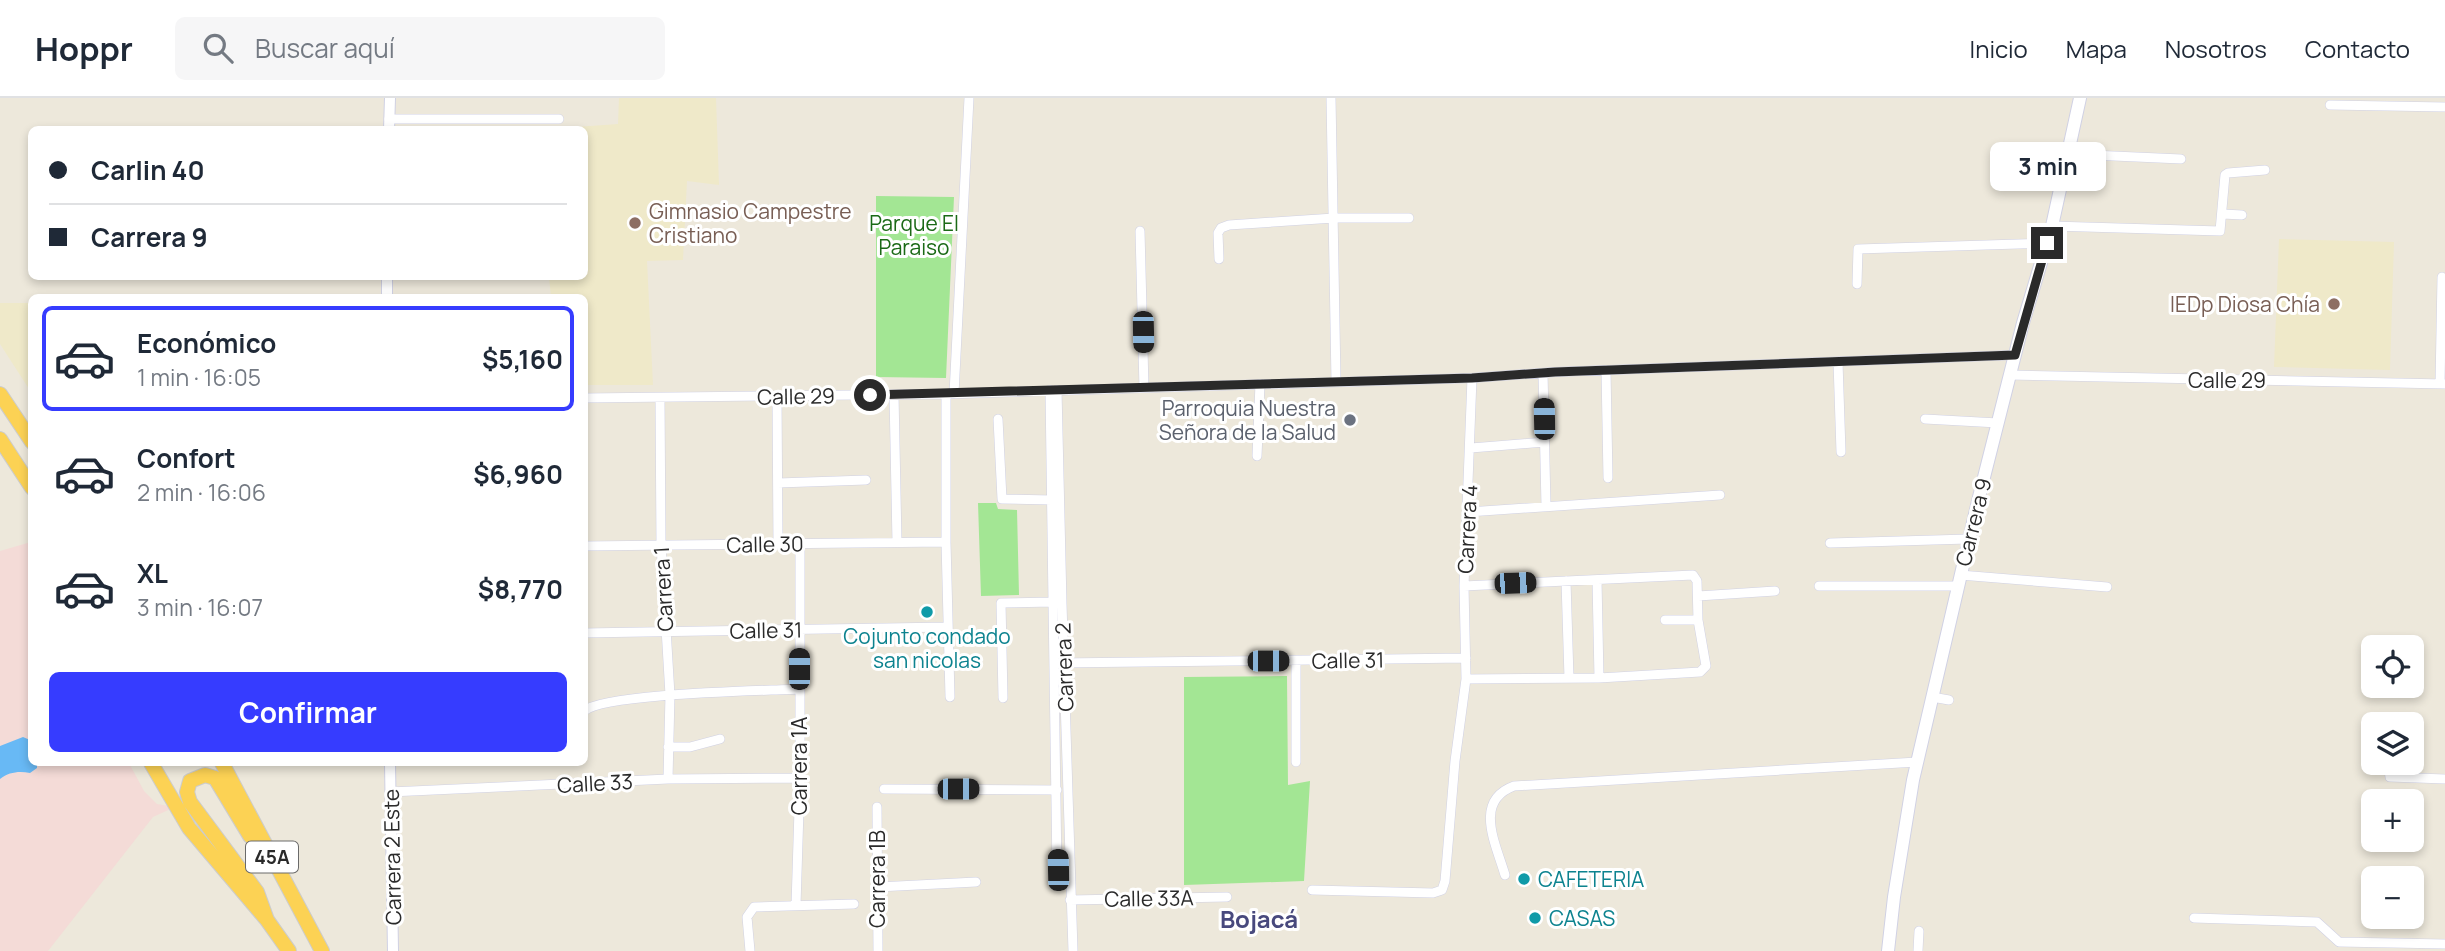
<!DOCTYPE html>
<html lang="es">
<meta charset="utf-8">
<style>
:root{--surface:#fff;--page:#f6f6f7;--text:#1f2937;--muted:#747a83;--line:#e0e1e3;--accent:#363cff}
body{margin:0;font-family:Manrope,sans-serif;background:var(--page);color:var(--text);height:100vh;display:flex;flex-direction:column;font-size:26px;white-space:nowrap}
*{box-sizing:border-box;margin:0}
p{font-size:23px;color:var(--muted)}
.icon{flex:none;width:38px;height:38px;fill:none;stroke:currentColor;stroke-width:2;stroke-linecap:round;stroke-linejoin:round}
.map{position:relative;flex:1;overflow:hidden}
.side{position:absolute;left:28px;top:196px;width:560px;height:472px;display:flex;flex-direction:column;background:var(--surface);border-radius:10px;box-shadow:0 4px 10px #0003}
.side>*{flex:none}
.guide{position:absolute;left:28px;top:28px;width:560px;height:154px;border-radius:10px;box-shadow:0 4px 10px #0003;display:grid;align-content:center;height:154px;padding:0 21px;background:var(--surface)}
.tools{position:absolute;left:2361px;top:537px;display:grid;gap:14px}
.tools a{display:grid;place-items:center;width:63px;height:63px;border-radius:10px;background:var(--surface);box-shadow:0 4px 10px #0003;font-size:35px}
.end{position:absolute;width:32px;height:32px;margin:-16px;border:9px solid #2a2a2a;background:#fff;box-shadow:0 0 0 4px #fff}
.from{border-radius:50%}
.bubble{position:absolute;height:49px;border-radius:10px;background:var(--surface);box-shadow:0 4px 10px #0003;font-size:23px;font-weight:700;line-height:49px;text-align:center}
.car{position:absolute;width:21px;height:42px;margin:-21px -10px;border-radius:9px;box-shadow:0 0 5px 2px #0007;background:linear-gradient(#222 24%,#8ab4d8 0 40%,#222 0 76%,#8ab4d8 0 86%,#222 0)}
.guide b{display:flex;align-items:center;gap:24px;height:66px;font-size:26px}
.guide b+b{border-top:2px solid var(--line)}
.guide i{width:18px;height:18px;background:var(--text)}
ul{padding:12px 0 0;list-style:none}
li{display:flex;align-items:center;gap:21px;height:105px;margin:0 14px 10px;padding:0 7px;border:4px solid transparent;border-radius:10px}
li div{flex:1}
li b{display:block;font-size:26px}
li em{font-style:normal;font-weight:700}
li.selected{border-color:var(--accent)}
li>.icon{width:63px;height:63px;stroke-width:1.5}
.cta{display:flex;gap:14px;margin-top:auto;padding:14px 21px}
.cta a{flex:1;height:80px;border-radius:10px;background:var(--accent);color:#fff;font-size:28px;font-weight:700;line-height:80px;text-align:center}
header{display:flex;align-items:center;gap:42px;box-sizing:border-box;height:98px;padding:0 35px;background:var(--surface);border-bottom:2px solid var(--line)}
header strong{font-size:33px}
nav{display:flex;gap:38px;margin-inline-start:auto;font-size:24px}
.search{width:490px;height:63px;background:var(--page);display:flex;align-items:center;gap:18px;box-sizing:border-box;padding:0 24px;border-radius:10px;color:var(--muted);font-size:26px}
.map>svg:first-child{display:block}
</style>
<header>
<strong>Hoppr</strong>
<div class="search"><svg class="icon" aria-label="search" viewBox="0 0 24 24"><circle cx="10" cy="10" r="6"/><path d="M15 15l6 6"/></svg>Buscar aquí</div>
<nav><a>Inicio</a><a>Mapa</a><a>Nosotros</a><a>Contacto</a></nav>
</header>
<div class="map">
<svg width="2445" height="853" viewBox="0 0 2445 853">
<rect width="100%" height="100%" fill="#ede8db"/>
<path fill="#efe9c9" d="M619 0H716L719 87 687 83 683 162 647 163 653 287H585L584 200 551 199 549 179 584 178V32L548 31 618 26Z
M2279 141 2394 144 2390 272 2274 269Z
M0 205H31V294L0 246Z"/>
<path fill="#f4dbd7" d="M31 444 32 665H129L144 693 157 706 175 709 153 719 48 853H0V453Z"/>
<path fill="#a3e694" d="M876 98 954 99 946 280 876 279Z
M978 405H996L998 411 1017 412 1019 497 981 498Z
M1287 578 1288 687 1310 683 1304 783 1184 787V579Z"/>
<path fill="#68b9f5" d="M23 639 30 642 32 665H37V670L30 675C19 673 9 674 0 681V648Z"/>
<g fill="none" stroke-linecap="round" stroke-linejoin="round">
<g stroke="#d0d1e4" stroke-width="10">
<path id="minor" d="M1331 0 1336 283
M2330 7 2445 9
M389 21H559
M2069 56 2181 61
M2223 116 2242 117
M2052 128 2220 133 2225 77 2228 75 2265 72
M1140 133 1144 290
M1219 161 1218 135 1221 130 1229 127 1334 120H1409
M1857 186 1858 151 2047 145
M1838 264 1841 354
M1606 272 1608 380
M1543 275 1546 408
M2009 277 2445 286
M2440 286 2442 179
M1050 292 1053 504 1062 506 1073 853
M1057 292 1062 506
M946 296V444L950 599
M954 296 969 0
M894 297 897 444
M777 298 778 446
M584 300 946 296 1472 280 1555 274 2015 257
M660 300 661 447 670 597 668 681
M998 321 1002 401 1052 402
M1925 321 1998 325
M1471 350 1544 344
M1257 358 1260 286
M778 385 866 382
M1468 414 1720 397
M1830 445 1968 441
M584 448 946 444
M1960 477 2107 489
M1597 482 1599 580
M1566 483 1569 580
M1464 488 1693 477 1697 483 1698 522 1706 568 1700 574 1599 580 1466 581
M1819 488H1958
M1698 498 1775 493
M1665 522H1698
M584 535 948 529
M1296 563V664
M1058 565 1466 560
M1932 599 1949 602
M1003 600 1001 505 1053 504 1057 772
M584 613C605 595 763 593 799 591
M668 649H690L720 641
M2388 665 2390 679 2445 681
M884 691 1057 692
M390 694 668 681 800 680
M877 709 878 853
M1505 777C1496 746 1473 703 1514 688L1917 664
M878 789 976 784
M1312 792 1433 795 1442 792 1445 783 1455 663 1466 581 1464 488 1472 280
M1070 802 1227 799
M796 807 800 680V446
M2194 820 2317 824 2339 844 2445 846
M750 853 747 819 754 809 854 806
M1918 853 1919 833"/>
</g>
<g stroke="#d0d1e4" stroke-width="12">
<path id="tertiary" d="M389 32 390 0
M387 200V178
M390 665 393 853"/>
</g>
<g stroke="#d0d1e4" stroke-width="14">
<path id="secondary" d="M1888 853 1894 799 1913 682 1979 399 2023 225 2052 128 2080 0"/>
</g>
<g stroke="#ccc" stroke-width="16">
<path id="trunk" d="M0 296 32 344
M0 341 32 390
M151 665 189 730 267 822 289 853
M222 665 322 853
M267 822 257 794 190 704 187 694 190 683 205 677 215 680 250 738 268 750"/>
</g>
<use href="#minor" stroke="#fff" stroke-width="9"/>
<use href="#tertiary" stroke="#fff" stroke-width="10"/>
<use href="#secondary" stroke="#fff" stroke-width="12"/>
<use href="#trunk" stroke="#fcd254" stroke-width="14"/>
</g>
<g fill="none" stroke-linecap="round" stroke-linejoin="round">
<path stroke="#2a2a2a" stroke-width="9" d="M870 297 1472 280 1555 274 2015 257 2047 145"/>
</g>
<g fill="#8d6e63" stroke="#fff" stroke-width="2.5">
<circle cx="635" cy="125" r="7"/>
<circle cx="2334" cy="206" r="7"/>
</g>
<circle fill="#6b7280" stroke="#fff" stroke-width="2.5" cx="1350" cy="322" r="7"/>
<g fill="#0f9aa8" stroke="#fff" stroke-width="2.5">
<circle cx="927" cy="514" r="7"/>
<circle cx="1524" cy="781" r="7"/>
<circle cx="1535" cy="820" r="7"/>
</g>
<g text-anchor="middle" dominant-baseline="central" stroke-width="6" stroke-linejoin="round" paint-order="stroke">
<rect fill="#fff" stroke="#6a6a6a" stroke-width="2" x="246" y="743.5" width="52" height="31" rx="5"/>
<g font-size="19" font-weight="bold" fill="#2a2a2a">
<text x="272" y="759">45A</text>
</g>
<g font-size="21" fill="#785e54" stroke="#fff" text-anchor="start">
<text x="649" y="113">Gimnasio Campestre<tspan x="649" dy="24">Cristiano</tspan></text>
<text x="2320" y="206" text-anchor="end">IEDp Diosa Chía</text>
</g>
<g font-size="21" fill="#1b6a16" stroke="#fff">
<text x="914" y="125">Parque El<tspan x="914" dy="24">Paraiso</tspan></text>
</g>
<g font-size="21" fill="#2a2a2a" stroke="#fff">
<text x="2227" y="282">Calle 29</text>
<text transform="translate(796 298) rotate(-1)">Calle 29</text>
<text transform="translate(1973 424) rotate(-76)">Carrera 9</text>
<text transform="translate(1467 431) rotate(-87)">Carrera 4</text>
<text transform="translate(765 446) rotate(-1)">Calle 30</text>
<text transform="translate(663 491) rotate(-93)">Carrera 1</text>
<text transform="translate(766 532) rotate(-1)">Calle 31</text>
<text transform="translate(1348 562) rotate(-1)">Calle 31</text>
<text transform="translate(1064 569) rotate(-92)">Carrera 2</text>
<text transform="translate(799 668) rotate(-90)">Carrera 1A</text>
<text transform="translate(595 685) rotate(-3)">Calle 33</text>
<text transform="translate(392 759) rotate(-91)">Carrera 2 Este</text>
<text transform="translate(877 781) rotate(-90)">Carrera 1B</text>
<text transform="translate(1149 800) rotate(-1)">Calle 33A</text>
</g>
<g font-size="21" fill="#5b616d" stroke="#fff" text-anchor="end">
<text x="1336" y="310">Parroquia Nuestra<tspan x="1336" dy="24">Señora de la Salud</tspan></text>
</g>
<g font-size="21" fill="#0d838f" stroke="#fff" text-anchor="start">
<text x="927" y="538" text-anchor="middle">Cojunto condado<tspan x="927" dy="24">san nicolas</tspan></text>
<text x="1538" y="781">CAFETERIA</text>
<text x="1549" y="820">CASAS</text>
</g>
<g font-size="24" font-weight="bold" fill="#48497d" stroke="#fff">
<text x="1259" y="820">Bojacá</text>
</g>
</g>
</svg>
<div class="tools">
<a><svg class="icon" aria-label="locate" viewBox="0 0 24 24"><circle cx="12" cy="12" r="6"/><path d="M12 2v4M12 18v4M2 12h4M18 12h4"/></svg></a>
<a><svg class="icon" aria-label="layers" viewBox="0 0 24 24"><path d="M12 4l9 5-9 5-9-5zM3 14l9 5 9-5"/></svg></a>
<a>+</a>
<a>−</a>
</div>
<i class="end from" style="left:870px;top:297px"></i>
<i class="end" style="left:2047px;top:145px"></i>
<div class="bubble" style="left:1990px;top:44px;width:116px">3 min</div>
<i class="car" style="left:1143px;top:234px;rotate:179deg"></i>
<i class="car" style="left:1544px;top:321px;rotate:359deg"></i>
<i class="car" style="left:1515px;top:485px;rotate:88deg"></i>
<i class="car" style="left:1268px;top:563px;rotate:90deg"></i>
<i class="car" style="left:799px;top:571px;rotate:0deg"></i>
<i class="car" style="left:958px;top:691px;rotate:90deg"></i>
<i class="car" style="left:1058px;top:772px;rotate:359deg"></i>
<div class="guide">
<b><i class="from"></i>Carlin 40</b>
<b><i></i>Carrera 9</b>
</div>
<section class="side">
<ul>
<li class="selected"><svg class="icon" aria-label="car" viewBox="0 0 24 24"><path d="M5 17H2v-5l4-1 3-4h7l3 4 3 1v5h-3M9 17h6M6 11h13"/><circle cx="7" cy="17" r="2"/><circle cx="17" cy="17" r="2"/></svg><div><b>Económico</b><p>1 min · 16:05</p></div><em>$5,160</em></li>
<li><svg class="icon" aria-label="car" viewBox="0 0 24 24"><path d="M5 17H2v-5l4-1 3-4h7l3 4 3 1v5h-3M9 17h6M6 11h13"/><circle cx="7" cy="17" r="2"/><circle cx="17" cy="17" r="2"/></svg><div><b>Confort</b><p>2 min · 16:06</p></div><em>$6,960</em></li>
<li><svg class="icon" aria-label="car" viewBox="0 0 24 24"><path d="M5 17H2v-5l4-1 3-4h7l3 4 3 1v5h-3M9 17h6M6 11h13"/><circle cx="7" cy="17" r="2"/><circle cx="17" cy="17" r="2"/></svg><div><b>XL</b><p>3 min · 16:07</p></div><em>$8,770</em></li>
</ul>
<div class="cta"><a>Confirmar</a></div>
</section>
</div>
